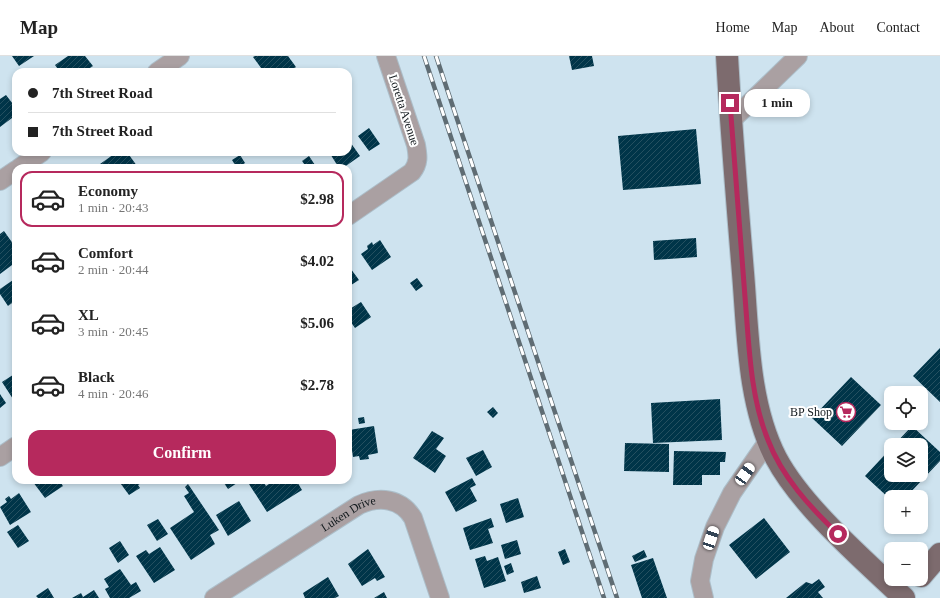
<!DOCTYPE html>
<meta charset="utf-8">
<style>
:root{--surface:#fff;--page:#f2f2f2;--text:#222;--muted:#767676;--line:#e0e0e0;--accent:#b6295d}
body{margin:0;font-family:"Times New Roman",serif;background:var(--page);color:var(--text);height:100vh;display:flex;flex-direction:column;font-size:15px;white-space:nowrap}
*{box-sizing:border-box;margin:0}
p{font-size:13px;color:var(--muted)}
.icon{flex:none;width:22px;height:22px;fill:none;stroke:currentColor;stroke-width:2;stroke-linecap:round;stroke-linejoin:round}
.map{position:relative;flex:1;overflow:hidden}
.panel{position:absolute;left:12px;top:108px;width:340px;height:320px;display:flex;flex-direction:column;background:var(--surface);border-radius:12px;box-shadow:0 2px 6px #0003}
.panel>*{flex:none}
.hud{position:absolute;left:12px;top:12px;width:340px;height:88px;border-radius:12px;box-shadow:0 2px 6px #0003;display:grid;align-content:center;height:88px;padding:0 16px;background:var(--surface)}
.buttons{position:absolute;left:884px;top:330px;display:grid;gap:8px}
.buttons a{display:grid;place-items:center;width:44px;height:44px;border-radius:8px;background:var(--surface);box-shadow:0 2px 6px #0003;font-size:20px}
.end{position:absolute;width:18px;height:18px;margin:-9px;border:5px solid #b6295d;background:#fff;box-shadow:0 0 0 2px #fff}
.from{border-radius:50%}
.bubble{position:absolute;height:28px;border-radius:12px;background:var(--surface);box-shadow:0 2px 6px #0003;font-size:13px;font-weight:800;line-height:28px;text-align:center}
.car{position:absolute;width:12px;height:24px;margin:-12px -6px;border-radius:5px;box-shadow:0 0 3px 1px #0007;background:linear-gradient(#fff 24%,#345 0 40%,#fff 0 76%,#345 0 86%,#fff 0)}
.hud b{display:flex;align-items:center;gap:14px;height:38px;font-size:15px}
.hud b+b{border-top:1px solid var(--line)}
.hud i{width:10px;height:10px;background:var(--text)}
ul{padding:7px 0 0;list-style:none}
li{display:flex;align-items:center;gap:12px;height:56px;margin:0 8px 6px;padding:0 8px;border:2px solid transparent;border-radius:12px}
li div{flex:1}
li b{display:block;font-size:15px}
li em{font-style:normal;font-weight:800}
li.current{border-color:var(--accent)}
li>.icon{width:36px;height:36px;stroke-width:1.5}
.button{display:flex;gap:8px;margin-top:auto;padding:8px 16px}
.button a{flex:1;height:46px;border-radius:12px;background:var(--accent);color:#fff;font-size:16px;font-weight:800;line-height:46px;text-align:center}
header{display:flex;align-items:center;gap:24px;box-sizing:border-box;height:56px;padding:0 20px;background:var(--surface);border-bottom:1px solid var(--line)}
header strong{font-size:19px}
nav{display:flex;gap:22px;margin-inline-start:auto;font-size:14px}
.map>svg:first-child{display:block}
</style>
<header>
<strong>Map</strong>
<nav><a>Home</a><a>Map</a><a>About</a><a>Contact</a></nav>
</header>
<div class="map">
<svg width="940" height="542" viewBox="0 0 940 542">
<defs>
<pattern id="building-hatch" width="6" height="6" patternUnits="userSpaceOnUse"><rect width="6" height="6" fill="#003549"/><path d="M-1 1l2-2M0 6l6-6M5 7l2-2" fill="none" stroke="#255060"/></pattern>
</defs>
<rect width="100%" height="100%" fill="#cee3ef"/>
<path fill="url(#building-hatch)" d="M12 0H34L19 10Z
M68 0H85L93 10 84 16H60L55 9Z
M255 0H288L296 11 289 16H264L253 1Z
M569 0H592L594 10 572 14Z
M6 39 16 52V59L0 71V43Z
M369 72 380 88 369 95 358 80Z
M696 73 701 128 623 134 618 80Z
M348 83 360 100 343 112H339L329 96H348Z
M117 96H127L137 110 133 112H103L100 108Z
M240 99 245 107 237 112 232 104Z
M309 100 317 112H307L302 105Z
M4 175 16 192V206L0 218V178Z
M696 182 697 201 654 204 653 185Z
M380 184 391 201 372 214 361 198 368 193 367 190 372 186 373 189Z
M348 209 359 224 348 231Z
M16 222V244L8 250 0 238V233Z
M417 222 423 230 416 235 410 227Z
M361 246 371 261 355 272 348 262V254Z
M940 292V346L913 320Z
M16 317V341L13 343 2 326Z
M851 321 881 349 842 390 812 362Z
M0 338 6 347 0 352Z
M720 343 722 384 653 387 651 347Z
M493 351 498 357 493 362 487 356Z
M364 361 365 367 359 368 358 362Z
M374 370 378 397 368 399 369 403 360 404 359 400 353 401 349 374Z
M912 370 940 396V405L906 441H891V444L865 420 891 392V419H921V389H894Z
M432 375 444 382 436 393 446 400 435 417 413 402Z
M625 387 669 388V416L624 415Z
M483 394 492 411 476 420 466 402Z
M674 395 726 396 725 406H720V419H702V429H673Z
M472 422 476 429 470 432 477 445 456 456 445 436Z
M35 424H59L63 430 45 442 33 426Z
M118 424H144L145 425 138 429 140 432 129 439Z
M222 424H239L240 425 228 433Z
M262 424 266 430 275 424H296L302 434 267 456 247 425Z
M188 428 219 474 210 479 215 488 191 504 170 472 194 456 184 440 189 437 185 431Z
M19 437 31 456 10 469 0 451 7 446 5 443 9 440 11 443Z
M518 442 524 461 506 467 500 448Z
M239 445 251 465 228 480 216 459Z
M491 462 494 471 488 473 493 487 470 494 463 472Z
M764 462 790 496 756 523 729 489Z
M158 463 168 478 157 485 147 469Z
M18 469 29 485 18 492 7 476Z
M517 484 521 498 505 503 501 489Z
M120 485 129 499 118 507 109 492Z
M160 491 175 514 154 527 136 500 146 494 149 498Z
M368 493 385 521 377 525 375 522 362 530 348 508Z
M565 493 570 506 563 509 558 496Z
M644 494 647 501 635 506 632 500Z
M485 500 487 505 498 501 506 525 484 532 475 503Z
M653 502 667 542H642L631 509Z
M511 507 514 516 507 519 504 510Z
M120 513 131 529 136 526 141 535 129 542H110L105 533 109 531 104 523Z
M537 520 541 532 524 537 521 526Z
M328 521 339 540 335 542H305L303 537Z
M819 523 825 531 818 536 823 542H786L806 526 812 528Z
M48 532 54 542H38L36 540Z
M94 534 99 542H72L81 537 83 541Z
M384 536 387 542H374Z"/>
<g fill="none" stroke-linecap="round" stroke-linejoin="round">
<g stroke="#acbec9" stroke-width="20">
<g id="minor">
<path d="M157 16 180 0"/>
<path d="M731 65 798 0"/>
<path d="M19 112 42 96"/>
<path d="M0 125 16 114"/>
<path d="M348 160 412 116C419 107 418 100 416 89L386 0"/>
<path d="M0 401 16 390"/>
<path id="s1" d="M214 542 359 449C379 440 401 442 413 462L440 542"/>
<path d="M704 542 700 525 704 503 715 471 732 437 768 385"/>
</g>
</g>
<g stroke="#acbec9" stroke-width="24">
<path id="major" d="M727 0C731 72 737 144 743 217 748 277 748 348 776 402 802 451 864 504 904 542
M921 520 940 498"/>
</g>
<use href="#minor" stroke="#aaa0a2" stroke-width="18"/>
<use href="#major" stroke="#7d6b6e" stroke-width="22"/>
<g stroke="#5f6c73" stroke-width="4.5">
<path id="rail" d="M424 0 604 542
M436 0 617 542"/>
</g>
<use href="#rail" stroke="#fff" stroke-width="3" stroke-dasharray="9" stroke-linecap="butt"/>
</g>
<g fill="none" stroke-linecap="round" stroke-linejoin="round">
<path stroke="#b6295d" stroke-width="5" d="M730 47C735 111 740 176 745 241 749 288 750 340 768 384 782 421 810 451 838 478"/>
</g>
<defs>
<g id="supermarket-ring" transform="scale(1)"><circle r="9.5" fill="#fff" stroke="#b6295d" stroke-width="1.5"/><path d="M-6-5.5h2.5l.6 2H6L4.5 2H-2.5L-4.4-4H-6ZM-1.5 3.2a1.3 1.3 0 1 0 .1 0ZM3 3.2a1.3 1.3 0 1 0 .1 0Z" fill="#b6295d"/></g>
</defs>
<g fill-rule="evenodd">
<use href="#supermarket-ring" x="846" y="356"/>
</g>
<g text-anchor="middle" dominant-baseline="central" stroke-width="4" stroke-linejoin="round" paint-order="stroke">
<g font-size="12" fill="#11181c" stroke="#fff">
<text transform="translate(404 54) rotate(72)">Loretta Avenue</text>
<text stroke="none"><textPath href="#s1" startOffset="159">Luken Drive</textPath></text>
</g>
<g font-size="12" fill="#11181c" stroke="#fff" text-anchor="end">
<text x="832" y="356">BP Shop</text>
</g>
</g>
</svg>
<div class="buttons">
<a><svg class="icon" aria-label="locate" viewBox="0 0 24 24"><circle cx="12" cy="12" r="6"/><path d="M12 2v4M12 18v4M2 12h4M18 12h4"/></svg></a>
<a><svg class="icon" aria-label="layers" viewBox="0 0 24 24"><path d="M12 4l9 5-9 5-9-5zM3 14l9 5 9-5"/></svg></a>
<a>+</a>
<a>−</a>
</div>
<i class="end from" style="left:838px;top:478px"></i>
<i class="end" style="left:730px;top:47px"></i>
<div class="bubble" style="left:744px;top:33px;width:66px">1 min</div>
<i class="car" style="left:745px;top:418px;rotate:35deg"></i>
<i class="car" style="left:711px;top:482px;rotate:18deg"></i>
<div class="hud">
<b><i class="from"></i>7th Street Road</b>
<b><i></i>7th Street Road</b>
</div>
<section class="panel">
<ul>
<li class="current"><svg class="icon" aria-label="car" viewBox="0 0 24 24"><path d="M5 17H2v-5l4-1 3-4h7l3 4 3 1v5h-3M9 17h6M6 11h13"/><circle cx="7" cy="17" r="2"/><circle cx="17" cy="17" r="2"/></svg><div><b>Economy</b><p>1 min · 20:43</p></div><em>$2.98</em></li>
<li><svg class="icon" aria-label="car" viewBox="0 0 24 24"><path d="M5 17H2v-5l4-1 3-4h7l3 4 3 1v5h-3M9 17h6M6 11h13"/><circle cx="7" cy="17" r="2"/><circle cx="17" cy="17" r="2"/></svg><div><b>Comfort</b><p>2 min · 20:44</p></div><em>$4.02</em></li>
<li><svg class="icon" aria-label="car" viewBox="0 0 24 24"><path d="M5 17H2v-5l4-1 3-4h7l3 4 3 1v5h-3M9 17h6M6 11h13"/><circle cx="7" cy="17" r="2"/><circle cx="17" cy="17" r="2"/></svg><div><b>XL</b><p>3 min · 20:45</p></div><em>$5.06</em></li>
<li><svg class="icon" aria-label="car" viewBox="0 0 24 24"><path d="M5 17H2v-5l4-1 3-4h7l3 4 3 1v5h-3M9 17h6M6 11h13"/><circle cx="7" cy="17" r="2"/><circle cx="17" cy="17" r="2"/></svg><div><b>Black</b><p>4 min · 20:46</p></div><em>$2.78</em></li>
</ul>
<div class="button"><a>Confirm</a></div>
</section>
</div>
